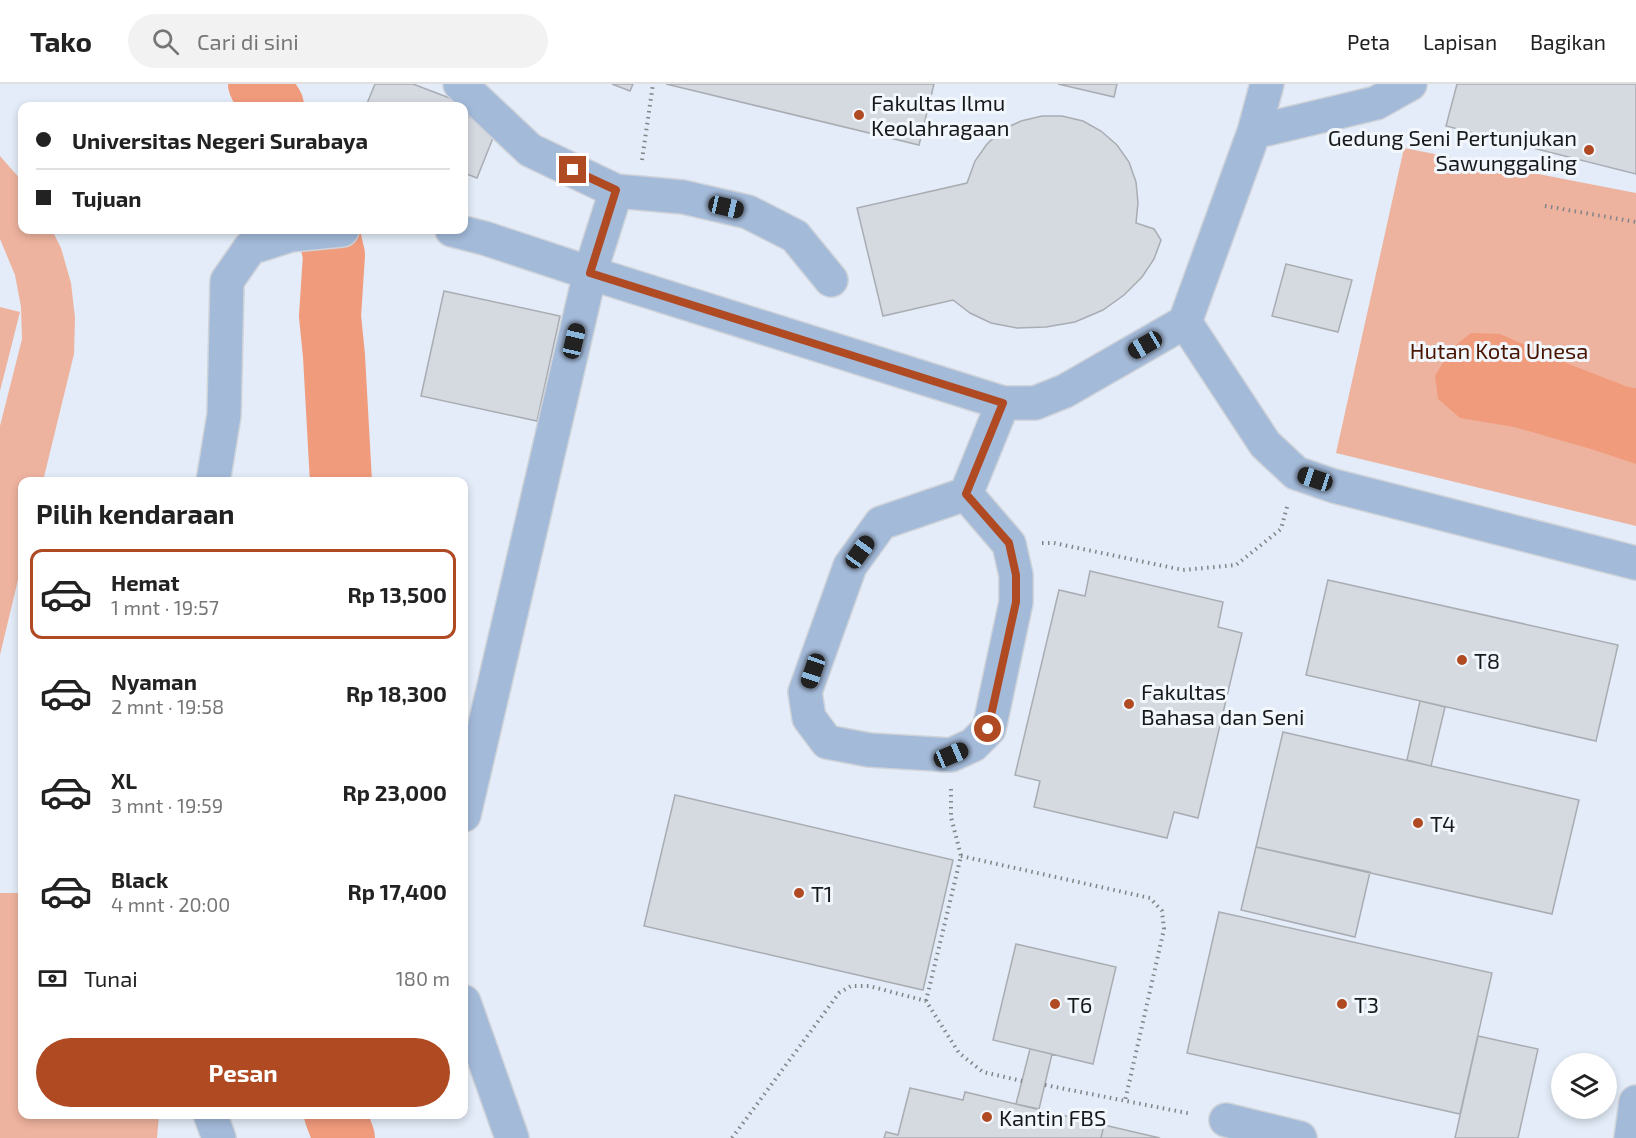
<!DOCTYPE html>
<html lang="id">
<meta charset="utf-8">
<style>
:root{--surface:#fff;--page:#f2f2f2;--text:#222;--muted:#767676;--line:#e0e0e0;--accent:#b04a23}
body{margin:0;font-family:"Exo 2",sans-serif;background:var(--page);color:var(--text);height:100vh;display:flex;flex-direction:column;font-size:22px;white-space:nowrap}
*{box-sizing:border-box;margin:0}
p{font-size:20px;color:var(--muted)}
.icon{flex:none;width:33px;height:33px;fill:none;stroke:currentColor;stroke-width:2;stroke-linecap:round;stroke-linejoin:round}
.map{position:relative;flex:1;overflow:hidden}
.drawer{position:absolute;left:18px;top:393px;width:450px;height:642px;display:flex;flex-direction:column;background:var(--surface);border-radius:12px;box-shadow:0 3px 9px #0003}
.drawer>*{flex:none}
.guide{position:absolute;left:18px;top:18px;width:450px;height:132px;border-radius:12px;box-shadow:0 3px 9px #0003;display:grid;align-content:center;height:132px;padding:0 18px;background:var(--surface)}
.tools{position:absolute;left:1551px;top:969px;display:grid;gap:12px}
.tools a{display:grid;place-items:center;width:66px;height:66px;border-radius:50%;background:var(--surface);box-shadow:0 3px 9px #0003;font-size:30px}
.end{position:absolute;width:27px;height:27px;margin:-14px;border:8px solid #b04a23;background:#fff;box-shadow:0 0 0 3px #fff}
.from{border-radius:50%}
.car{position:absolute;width:18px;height:36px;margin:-18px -9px;border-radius:8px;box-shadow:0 0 4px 2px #0007;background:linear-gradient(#222 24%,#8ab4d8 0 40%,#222 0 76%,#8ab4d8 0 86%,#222 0)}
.guide b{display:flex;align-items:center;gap:21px;height:57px;font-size:22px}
.guide b+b{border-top:2px solid var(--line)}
.guide i{width:15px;height:15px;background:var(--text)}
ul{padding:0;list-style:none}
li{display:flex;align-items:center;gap:18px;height:90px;margin:0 12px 9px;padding:0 6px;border:3px solid transparent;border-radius:12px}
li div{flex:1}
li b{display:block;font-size:22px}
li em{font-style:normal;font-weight:700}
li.current{border-color:var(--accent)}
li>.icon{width:54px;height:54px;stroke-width:1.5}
h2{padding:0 18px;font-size:27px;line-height:72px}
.pay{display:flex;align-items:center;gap:15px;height:66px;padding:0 18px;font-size:22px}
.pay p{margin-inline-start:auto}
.button{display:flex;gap:12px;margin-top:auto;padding:12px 18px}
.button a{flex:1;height:69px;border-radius:36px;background:var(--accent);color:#fff;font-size:24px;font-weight:700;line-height:69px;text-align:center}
header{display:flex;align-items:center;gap:36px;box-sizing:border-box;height:84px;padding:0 30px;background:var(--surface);border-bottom:2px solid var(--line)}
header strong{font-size:28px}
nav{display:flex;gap:33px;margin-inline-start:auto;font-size:21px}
.search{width:420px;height:54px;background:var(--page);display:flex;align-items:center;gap:15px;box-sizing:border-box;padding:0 21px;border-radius:33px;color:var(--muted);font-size:22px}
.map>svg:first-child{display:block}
</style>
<header>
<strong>Tako</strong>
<div class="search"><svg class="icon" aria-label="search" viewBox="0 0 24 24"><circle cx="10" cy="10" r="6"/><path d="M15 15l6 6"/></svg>Cari di sini</div>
<nav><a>Peta</a><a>Lapisan</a><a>Bagikan</a></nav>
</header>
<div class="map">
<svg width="1636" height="1054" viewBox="0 0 1636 1054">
<rect width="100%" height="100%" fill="#f2f7fd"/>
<path fill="#e3ecf8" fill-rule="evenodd" d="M0 0H1636V1054H0ZM22 22H464V146H22ZM22 398H464V1030H22ZM1562 980H1606V1024H1562Z"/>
<path fill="#eeb39f" d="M1404 64 1636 109V442L1336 369Z
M0 72 22 97V146H52L61 164 71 199 75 234 74 270 43 397 22 398V479L0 571V342L22 255 21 223 15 191 0 155Z
M0 223 20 228 0 307Z
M0 809H22V1030L159 1031 157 1054H0Z"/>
<path fill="#f19b7d" d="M1471 249 1500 250 1574 282 1628 303 1636 304V380L1591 365 1514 343 1460 334 1438 315 1435 292 1451 265Z"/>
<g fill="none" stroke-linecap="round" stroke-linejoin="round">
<path stroke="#f19b7d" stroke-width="62" d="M259 0 273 22
M328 146 334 171 330 232 334 272 341 398
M335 1030 344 1054"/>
</g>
<path fill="#d5d9e0" stroke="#a9adb3" stroke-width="1.5" d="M375 0H413L460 18 458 22H366Z
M612 0H633L630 7Z
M666 0H934L919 61Z
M1058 0H1117L1114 13Z
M1457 0H1636V90L1446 42Z
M464 31 497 44 477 94 464 89Z
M1042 32H1062L1083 37 1101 47 1117 61 1129 78 1136 98 1138 119 1136 139 1154 145 1161 156 1154 175 1142 193 1124 211 1103 226 1075 238 1046 243 1017 244 991 239 970 229 953 216 883 232 857 124 967 99 975 77 987 60 1002 46 1021 37Z
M1286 180 1352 196 1338 248 1272 232Z
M444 207 560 232 537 337 421 312Z
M1090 487 1223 518 1218 543 1242 549 1198 734 1174 728 1167 754 1034 723 1040 697 1015 691 1059 506 1085 512Z
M1328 496 1618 561 1596 657 1306 591Z
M1420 617 1445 623 1431 682 1407 676Z
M1283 648 1579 716 1552 830 1256 763Z
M675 711 953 776 923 906 644 842Z
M1256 763 1370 788 1355 853 1241 826Z
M1219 828 1492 889 1460 1030 1187 969Z
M1016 860 1116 883 1093 980 993 956Z
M1478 952 1538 965 1518 1054H1455Z
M1030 965 1052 970 1039 1025 1016 1020Z
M910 1004 963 1016 965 1008 1104 1041 1101 1054H884L886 1048 898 1051Z
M1104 1041 1160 1054H1101Z"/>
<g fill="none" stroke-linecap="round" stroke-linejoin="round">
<g stroke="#cfd3d9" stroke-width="36">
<path id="minor" d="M460 0 530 66 616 107 683 113 748 128 795 152 831 196
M1254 48 1376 19 1410 0
M452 146 484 154 590 189 1003 319H1035L1065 307 1185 238 1254 48 1267 0
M1185 238 1265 360 1296 389 1334 402 1636 479
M213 398 224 331 227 197 250 164 291 151 342 146
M966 410 1009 460 1016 491V518L989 645 973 661 951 671 869 666 827 658 809 634 805 608 850 482 881 439 966 410 1003 319
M464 731 590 189 616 107
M464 918 512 1054
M210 1030 219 1054
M1226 1036 1300 1054
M1631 1054 1636 1018"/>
</g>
<path stroke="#818488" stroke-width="4" stroke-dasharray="1.5 4.5" stroke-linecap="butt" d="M642 76 653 0
M1545 122 1636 138
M1042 459H1054L1183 486 1236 481 1281 445 1287 423
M961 772 1150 814 1162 827 1164 845 1125 1017
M926 917 961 772 951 733V704
M1045 1001 1192 1030
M732 1054 839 909 851 902H869L926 917 959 969 983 988 1022 997"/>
<use href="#minor" stroke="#a3bad9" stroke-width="33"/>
</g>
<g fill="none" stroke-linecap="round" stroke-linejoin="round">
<path stroke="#b04a23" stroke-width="8" d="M573 86 616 106 590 189 1003 319 966 410 1009 459 1016 491V518L988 645"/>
</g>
<g fill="#b04a23" stroke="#f2f7fd" stroke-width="2">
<circle cx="859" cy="31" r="6"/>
<circle cx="1589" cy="66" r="6"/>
<circle cx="1462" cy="576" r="6"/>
<circle cx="1129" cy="620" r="6"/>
<circle cx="1418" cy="739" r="6"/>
<circle cx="799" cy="809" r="6"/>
<circle cx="1055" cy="920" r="6"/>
<circle cx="1342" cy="920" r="6"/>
<circle cx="987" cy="1033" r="6"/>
</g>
<g text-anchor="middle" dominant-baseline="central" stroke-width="6" stroke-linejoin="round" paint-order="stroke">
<g font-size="22" fill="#17191b" stroke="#f2f7fd" text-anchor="start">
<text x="871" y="18">Fakultas Ilmu<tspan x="871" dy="25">Keolahragaan</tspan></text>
<text x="1577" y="53" text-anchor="end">Gedung Seni Pertunjukan<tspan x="1577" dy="25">Sawunggaling</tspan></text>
<text x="1474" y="576">T8</text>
<text x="1141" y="607">Fakultas<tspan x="1141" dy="25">Bahasa dan Seni</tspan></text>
<text x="1430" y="739">T4</text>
<text x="811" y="809">T1</text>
<text x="1067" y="920">T6</text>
<text x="1354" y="920">T3</text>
<text x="999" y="1033">Kantin FBS</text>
</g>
<g font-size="22" fill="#4a1602" stroke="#f2f7fd">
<text x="1499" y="266">Hutan Kota Unesa</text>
</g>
</g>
</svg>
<div class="tools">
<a><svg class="icon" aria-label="layers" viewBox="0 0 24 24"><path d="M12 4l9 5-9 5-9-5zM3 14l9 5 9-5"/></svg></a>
</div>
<i class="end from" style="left:988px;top:645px"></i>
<i class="end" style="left:573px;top:86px"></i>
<i class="car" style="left:726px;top:123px;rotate:103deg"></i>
<i class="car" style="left:574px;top:257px;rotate:13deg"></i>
<i class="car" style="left:1145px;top:261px;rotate:240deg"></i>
<i class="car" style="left:1315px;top:395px;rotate:288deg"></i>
<i class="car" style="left:860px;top:468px;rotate:36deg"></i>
<i class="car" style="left:813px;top:587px;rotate:199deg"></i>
<i class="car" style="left:951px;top:671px;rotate:67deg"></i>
<div class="guide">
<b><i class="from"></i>Universitas Negeri Surabaya</b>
<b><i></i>Tujuan</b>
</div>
<section class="drawer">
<h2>Pilih kendaraan</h2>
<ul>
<li class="current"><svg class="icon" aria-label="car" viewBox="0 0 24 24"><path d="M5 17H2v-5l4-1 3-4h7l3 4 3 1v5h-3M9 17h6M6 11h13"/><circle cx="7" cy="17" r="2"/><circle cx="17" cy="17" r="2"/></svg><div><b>Hemat</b><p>1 mnt · 19:57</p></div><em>Rp 13,500</em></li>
<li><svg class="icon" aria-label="car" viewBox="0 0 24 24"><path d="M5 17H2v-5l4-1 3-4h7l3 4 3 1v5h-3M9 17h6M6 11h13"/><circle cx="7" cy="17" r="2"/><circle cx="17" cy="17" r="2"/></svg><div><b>Nyaman</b><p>2 mnt · 19:58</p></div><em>Rp 18,300</em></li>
<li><svg class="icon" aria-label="car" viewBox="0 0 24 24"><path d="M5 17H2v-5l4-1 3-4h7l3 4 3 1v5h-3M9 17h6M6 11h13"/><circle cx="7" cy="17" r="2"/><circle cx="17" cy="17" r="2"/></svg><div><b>XL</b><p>3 mnt · 19:59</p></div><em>Rp 23,000</em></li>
<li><svg class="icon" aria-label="car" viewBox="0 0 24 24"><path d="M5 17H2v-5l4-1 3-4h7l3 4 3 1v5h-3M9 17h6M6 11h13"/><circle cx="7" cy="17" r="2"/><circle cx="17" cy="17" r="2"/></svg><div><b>Black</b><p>4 mnt · 20:00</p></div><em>Rp 17,400</em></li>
</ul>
<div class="pay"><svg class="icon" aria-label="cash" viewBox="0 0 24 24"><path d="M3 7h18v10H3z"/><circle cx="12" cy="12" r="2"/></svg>Tunai<p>180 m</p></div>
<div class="button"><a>Pesan</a></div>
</section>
</div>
